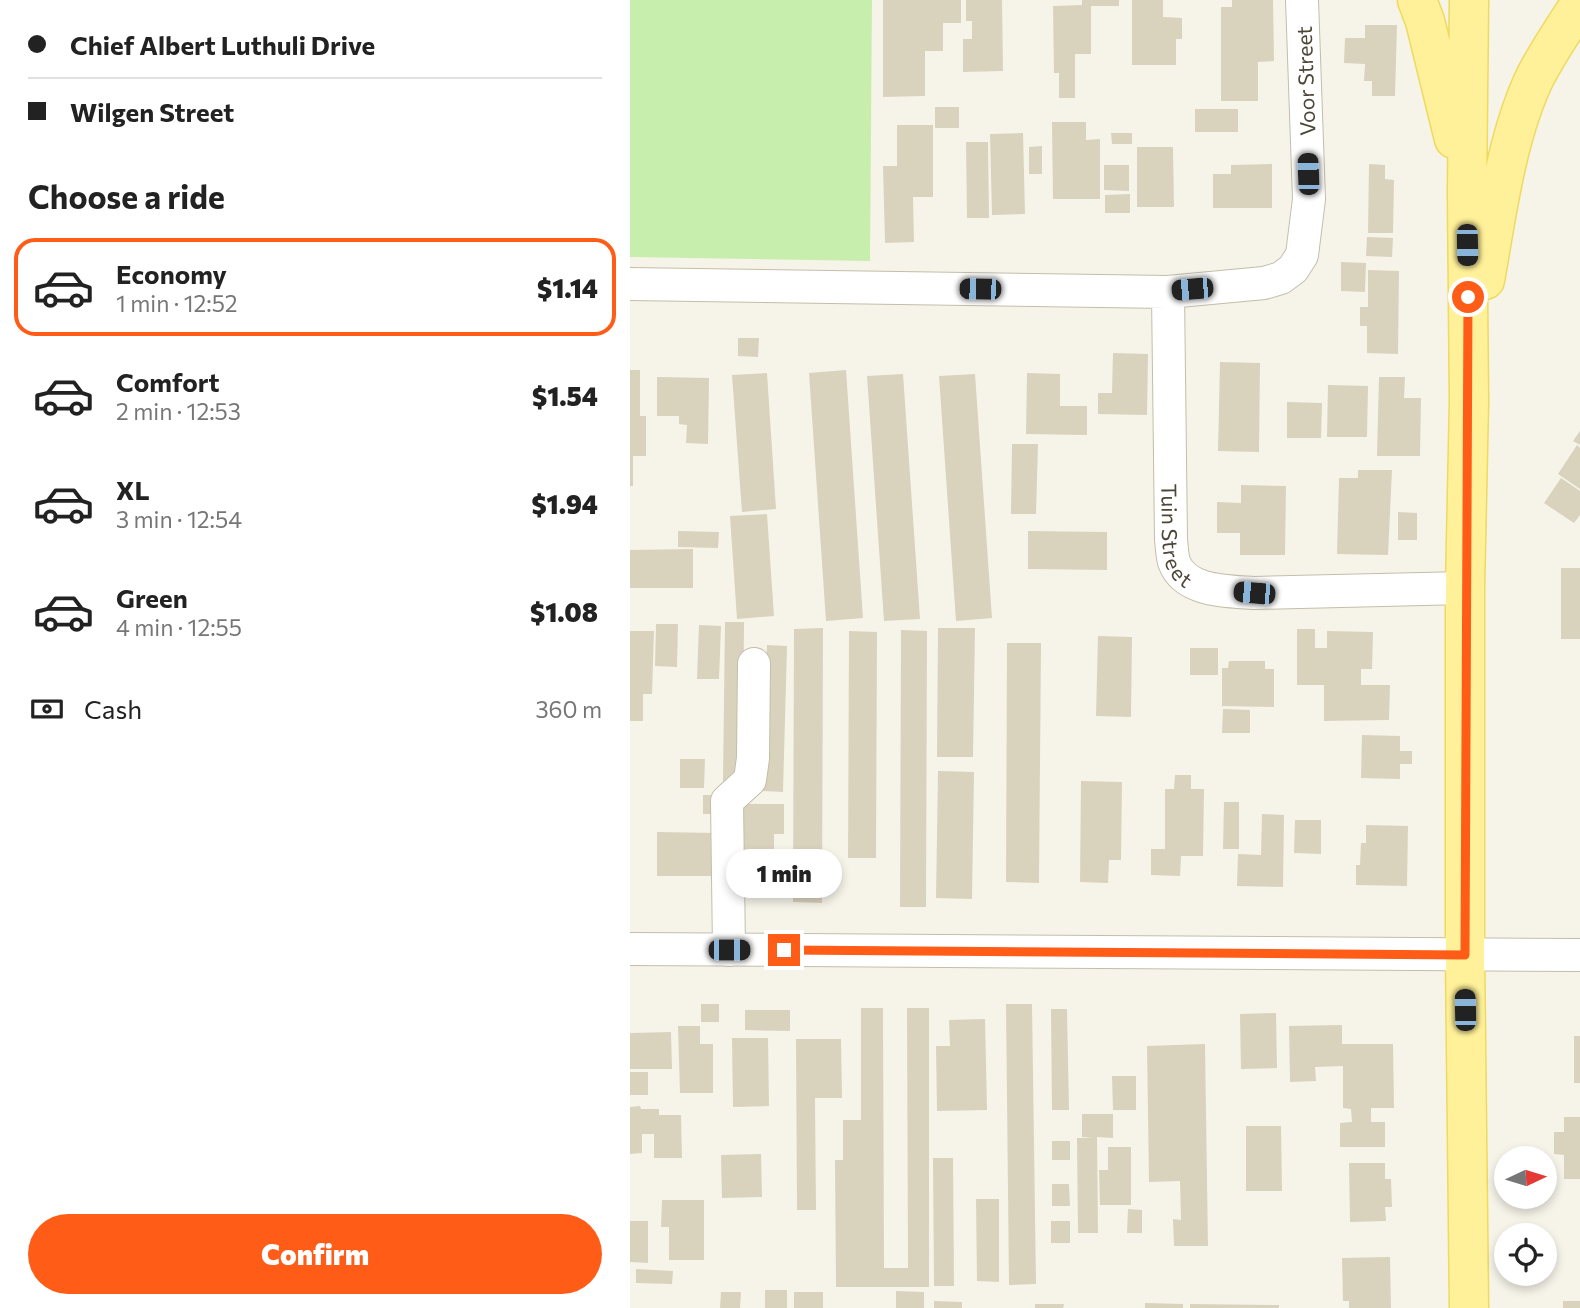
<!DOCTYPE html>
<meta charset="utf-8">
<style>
:root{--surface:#fff;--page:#f6f6f6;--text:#222;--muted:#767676;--line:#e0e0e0;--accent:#ff5c17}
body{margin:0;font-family:Commissioner,sans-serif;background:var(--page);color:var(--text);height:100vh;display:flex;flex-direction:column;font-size:26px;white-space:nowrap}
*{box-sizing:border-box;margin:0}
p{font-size:23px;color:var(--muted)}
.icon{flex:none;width:38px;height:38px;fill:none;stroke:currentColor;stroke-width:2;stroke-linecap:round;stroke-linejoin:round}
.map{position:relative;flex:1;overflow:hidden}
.panel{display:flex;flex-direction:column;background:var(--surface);width:630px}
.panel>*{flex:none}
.top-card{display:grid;align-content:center;height:154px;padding:0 28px;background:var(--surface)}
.needle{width:46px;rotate:86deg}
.tools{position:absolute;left:864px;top:1146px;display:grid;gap:14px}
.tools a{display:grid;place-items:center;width:63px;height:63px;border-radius:50%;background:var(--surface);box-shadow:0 4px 10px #0003;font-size:35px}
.end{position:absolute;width:32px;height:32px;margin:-16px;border:9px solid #ff5c17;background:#fff;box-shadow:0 0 0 4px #fff}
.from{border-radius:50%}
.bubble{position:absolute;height:49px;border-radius:24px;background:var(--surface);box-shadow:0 4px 10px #0003;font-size:23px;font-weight:800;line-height:49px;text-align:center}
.car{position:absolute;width:21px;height:42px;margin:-21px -10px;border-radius:9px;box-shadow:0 0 5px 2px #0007;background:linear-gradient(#222 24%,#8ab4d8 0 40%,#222 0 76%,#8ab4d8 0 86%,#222 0)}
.top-card b{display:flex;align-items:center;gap:24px;height:66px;font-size:26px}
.top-card b+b{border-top:2px solid var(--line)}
.top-card i{width:18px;height:18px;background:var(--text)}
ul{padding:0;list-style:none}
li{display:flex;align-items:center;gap:21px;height:98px;margin:0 14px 10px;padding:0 14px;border:4px solid transparent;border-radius:21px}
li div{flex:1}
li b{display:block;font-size:26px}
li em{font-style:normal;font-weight:800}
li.current{border-color:var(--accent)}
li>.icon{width:63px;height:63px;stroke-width:1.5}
h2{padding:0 28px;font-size:32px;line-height:84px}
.pay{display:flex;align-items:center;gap:18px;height:77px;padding:0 28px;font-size:26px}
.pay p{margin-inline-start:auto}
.cta{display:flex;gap:14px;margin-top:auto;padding:14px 28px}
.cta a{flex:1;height:80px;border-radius:42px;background:var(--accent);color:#fff;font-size:28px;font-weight:800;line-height:80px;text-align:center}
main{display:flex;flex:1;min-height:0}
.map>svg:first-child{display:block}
</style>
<main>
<section class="panel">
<div class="top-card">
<b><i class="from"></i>Chief Albert Luthuli Drive</b>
<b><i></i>Wilgen Street</b>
</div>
<h2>Choose a ride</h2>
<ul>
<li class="current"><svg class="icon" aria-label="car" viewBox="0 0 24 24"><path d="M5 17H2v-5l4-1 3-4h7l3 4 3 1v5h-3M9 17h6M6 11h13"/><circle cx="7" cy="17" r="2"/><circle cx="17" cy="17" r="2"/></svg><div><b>Economy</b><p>1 min · 12:52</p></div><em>$1.14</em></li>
<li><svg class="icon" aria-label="car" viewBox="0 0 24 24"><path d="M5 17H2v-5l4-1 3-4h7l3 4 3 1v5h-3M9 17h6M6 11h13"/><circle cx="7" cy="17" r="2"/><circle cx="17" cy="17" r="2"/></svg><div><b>Comfort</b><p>2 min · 12:53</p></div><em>$1.54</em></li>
<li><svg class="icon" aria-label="car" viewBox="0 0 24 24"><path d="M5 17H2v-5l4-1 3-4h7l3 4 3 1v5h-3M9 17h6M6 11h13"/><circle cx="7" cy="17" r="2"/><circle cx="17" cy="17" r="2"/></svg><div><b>XL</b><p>3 min · 12:54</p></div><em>$1.94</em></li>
<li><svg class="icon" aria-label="car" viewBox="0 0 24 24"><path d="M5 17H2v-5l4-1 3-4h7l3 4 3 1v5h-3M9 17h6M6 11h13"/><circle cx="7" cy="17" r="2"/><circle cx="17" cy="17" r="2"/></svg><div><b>Green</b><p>4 min · 12:55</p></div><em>$1.08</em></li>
</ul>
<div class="pay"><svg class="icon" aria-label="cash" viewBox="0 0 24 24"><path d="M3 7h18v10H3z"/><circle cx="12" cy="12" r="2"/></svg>Cash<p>360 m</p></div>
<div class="cta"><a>Confirm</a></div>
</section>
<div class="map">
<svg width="950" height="1308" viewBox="0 0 950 1308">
<rect width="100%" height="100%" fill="#f6f4e9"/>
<path fill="#c8eeae" d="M0 0H242L240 261 0 257Z"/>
<path fill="#d9d2bd" d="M253 0H331V23H313V51H295V96L253 97Z
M336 0H372L373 71 333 72V39H342V21H336Z
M452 0H489V6H461V54H445V98H429V73H424L423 6 452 5Z
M502 0H533V17L552 18V39H546V65H502Z
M602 0H643L644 61 628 62V101H591V7H602Z
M735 25H767L765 96H742V81H734L735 64 714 63 715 38H735Z
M305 107H329V128H305Z
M565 109H608V132H565Z
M422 122H456V140L470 139V199H423Z
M267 125H303V197H283L284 242 255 243 253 166H267Z
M393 133 395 214 362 215 360 134Z
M481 133H502V144H482Z
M336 142H358L359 218H337Z
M412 146V174H399V147Z
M507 147H543L544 207H507Z
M642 164V208H583V174H601V165Z
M739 164 755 165V179L764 180 763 233H738Z
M474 165H499V191L474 190Z
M500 194V213H475V195Z
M737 237 763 238 762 257 736 256Z
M711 262 736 263 735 292 711 291Z
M738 270 769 271 768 354 737 353V326H730V307H738Z
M108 338H129L128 357 108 356Z
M483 353 518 354 517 415 468 414V393H482Z
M590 362 630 363 629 452 588 451Z
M0 370H10V416H16V456H3V486H0Z
M216 370 233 618 196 621 179 373Z
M137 373 146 509 112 512 102 375Z
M397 373 430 374V406H457V435L396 434Z
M273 374 290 619 254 621 237 376Z
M345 374 362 618 326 621 309 376Z
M27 377 79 378 78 444 56 443 57 425 49 424V416H27Z
M749 377H775L774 398H791L790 456H747Z
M698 385 738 386 737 437H697Z
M657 402 692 403 691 438H657Z
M950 431V445L943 441Z
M382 444H408L406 514H381Z
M947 445 950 448V489L928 474Z
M728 470H762L758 555 707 554 709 478H728Z
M931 478 950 491V515L944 523 914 503Z
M611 485 656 486 655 555H610V533H587V502L611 503Z
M768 512 787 513V540H768Z
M137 514 144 616 107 619 100 516Z
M48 531 89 532 88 548 48 547Z
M398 531 477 532V570L398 569Z
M63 549V588H0V550Z
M931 568H950V639H931Z
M95 622H114L113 782 93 781Z
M26 624H48L47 667 25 666Z
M69 625 91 626 89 679H67Z
M193 628 192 903 163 902 164 629Z
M308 628H345L343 757H307Z
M667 629H685V648H697V631L743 632 742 669H731V685H760L759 720 694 721V685H667Z
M271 630 297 631 296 907H270Z
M0 631H24L22 694H13V721H0Z
M219 631 247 632 246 858H218Z
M468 636 502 637 501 717 466 716Z
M377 643H411L409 883 376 882Z
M137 645 157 646 153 792 133 791Z
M560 648H588V675H560Z
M599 661H635V669H644V707L592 706V668H598Z
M593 709 620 710V733H592Z
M732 735 770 736V751H782V764H770V779L731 778Z
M50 759H75L74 788H50Z
M308 771 344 772 342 899 306 898Z
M545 775H561V789H574L573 856H551L550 876 521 875V849H535V789H544Z
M451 781 492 782 491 860H479L478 883 450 882Z
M73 795H89L88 814H73Z
M594 802H609V849H593Z
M107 804H154V834H144V884H106Z
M632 814 654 815 653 887 607 886 608 854 631 855Z
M665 820H691V854L664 853Z
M736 825 778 826 777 886 726 885V865H730L731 843H736Z
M27 832 87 833 86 876H27Z
M71 1004H89V1022H71Z
M376 1004H402L406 1284 379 1285Z
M231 1008H253L254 1268H278L277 1008H299V1287H206L205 1160H213V1120H231Z
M421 1009H437L439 1110H422Z
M115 1010H160V1031L115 1030Z
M646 1013 647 1068 611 1069 610 1014Z
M355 1019 357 1110 307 1111 306 1046H320L319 1020Z
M712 1025V1044H763L764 1108H741V1122H755V1147H710V1123L722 1122 721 1109 713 1108V1066L685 1067 686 1081 660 1082 659 1026Z
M48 1026H70V1044H83V1093H50Z
M41 1032 42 1069H0V1033Z
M944 1036H950V1083H944Z
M102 1038H138L139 1106 103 1107Z
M166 1039H211L212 1098H185L186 1210H167Z
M575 1044 578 1246H544L543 1219 551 1220 550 1181 519 1182 517 1046Z
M0 1072H18V1095H0Z
M482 1076H506V1110H483Z
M10 1106 11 1109H29V1115H51L52 1158H24V1134H12V1153L0 1154V1107Z
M452 1114H483V1138L467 1137 468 1233H448L447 1138H463L452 1137Z
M934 1117H950V1179H934V1155L924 1154V1132H934Z
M616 1126H651L652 1191H616Z
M422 1141H440V1160H422Z
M478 1147H501V1205H470L469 1170H478Z
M131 1154 132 1197 92 1198 91 1155Z
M303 1158H323L324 1286H304Z
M719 1163H755V1179H761L762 1207H755L756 1221 720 1222Z
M422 1184H439L440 1206H422Z
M346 1199H369V1282L347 1281Z
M32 1200H74V1260H39V1227H31Z
M498 1209 512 1210V1233H497Z
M0 1221H18V1263L0 1262Z
M421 1221H440V1243H421Z
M760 1257 761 1308H719V1301H713L712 1258Z
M6 1269 43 1271 42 1284 6 1283Z
M135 1290H157V1308H135Z
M266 1291 294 1292V1308H266Z
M91 1292H111L110 1308H90Z
M164 1292H193V1308H164Z
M304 1301 332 1302V1308H304Z
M933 1301H950V1308H933Z
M515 1303 553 1304V1308H515Z
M405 1304H434L433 1308H405Z
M560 1304 649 1305V1308H560Z"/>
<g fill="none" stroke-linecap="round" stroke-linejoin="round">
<g stroke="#c3beaa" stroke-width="34">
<g id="minor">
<path id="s1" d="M0 284 538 292 541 540C542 547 542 555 544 562 555 592 597 591 624 593L835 588"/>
<path d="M538 292 634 283 651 278 663 269 672 255 679 199 672 0"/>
<path d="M0 949 950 955"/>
<path d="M99 950 97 801 120 780 123 758 124 664"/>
</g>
</g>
<g stroke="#efd95e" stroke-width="41">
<path id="major" d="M787 0 795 21 824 139
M839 0 837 193 839 401 835 588V955L839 1308
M855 280C867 214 876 138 905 77 918 52 934 28 950 4"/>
</g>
<use href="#minor" stroke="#fff" stroke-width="32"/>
<use href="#major" stroke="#fff199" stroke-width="38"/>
</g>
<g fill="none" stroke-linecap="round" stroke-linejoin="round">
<path stroke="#ff5c17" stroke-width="9" d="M154 950 835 955 838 297"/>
</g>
<g text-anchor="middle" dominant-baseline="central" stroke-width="6" stroke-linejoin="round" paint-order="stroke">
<g font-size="21" fill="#4b4636" stroke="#fff">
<text transform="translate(675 81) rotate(-92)">Voor Street</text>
<text stroke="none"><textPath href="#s1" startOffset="782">Tuin Street</textPath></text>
</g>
</g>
</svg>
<div class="tools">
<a><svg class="needle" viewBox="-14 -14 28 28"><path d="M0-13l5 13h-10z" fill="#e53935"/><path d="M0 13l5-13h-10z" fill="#767676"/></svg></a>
<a><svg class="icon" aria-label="locate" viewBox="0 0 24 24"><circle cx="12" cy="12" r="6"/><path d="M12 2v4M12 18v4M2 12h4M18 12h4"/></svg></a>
</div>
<i class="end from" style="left:838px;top:297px"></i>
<i class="end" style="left:154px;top:950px"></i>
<div class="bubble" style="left:96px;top:849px;width:116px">1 min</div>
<i class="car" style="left:678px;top:174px;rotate:358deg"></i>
<i class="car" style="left:837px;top:245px;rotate:179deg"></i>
<i class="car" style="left:350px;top:289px;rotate:271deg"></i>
<i class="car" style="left:562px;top:289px;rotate:265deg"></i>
<i class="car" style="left:624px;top:593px;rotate:275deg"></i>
<i class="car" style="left:99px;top:950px;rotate:90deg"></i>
<i class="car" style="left:835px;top:1010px;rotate:359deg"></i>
</div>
</main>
